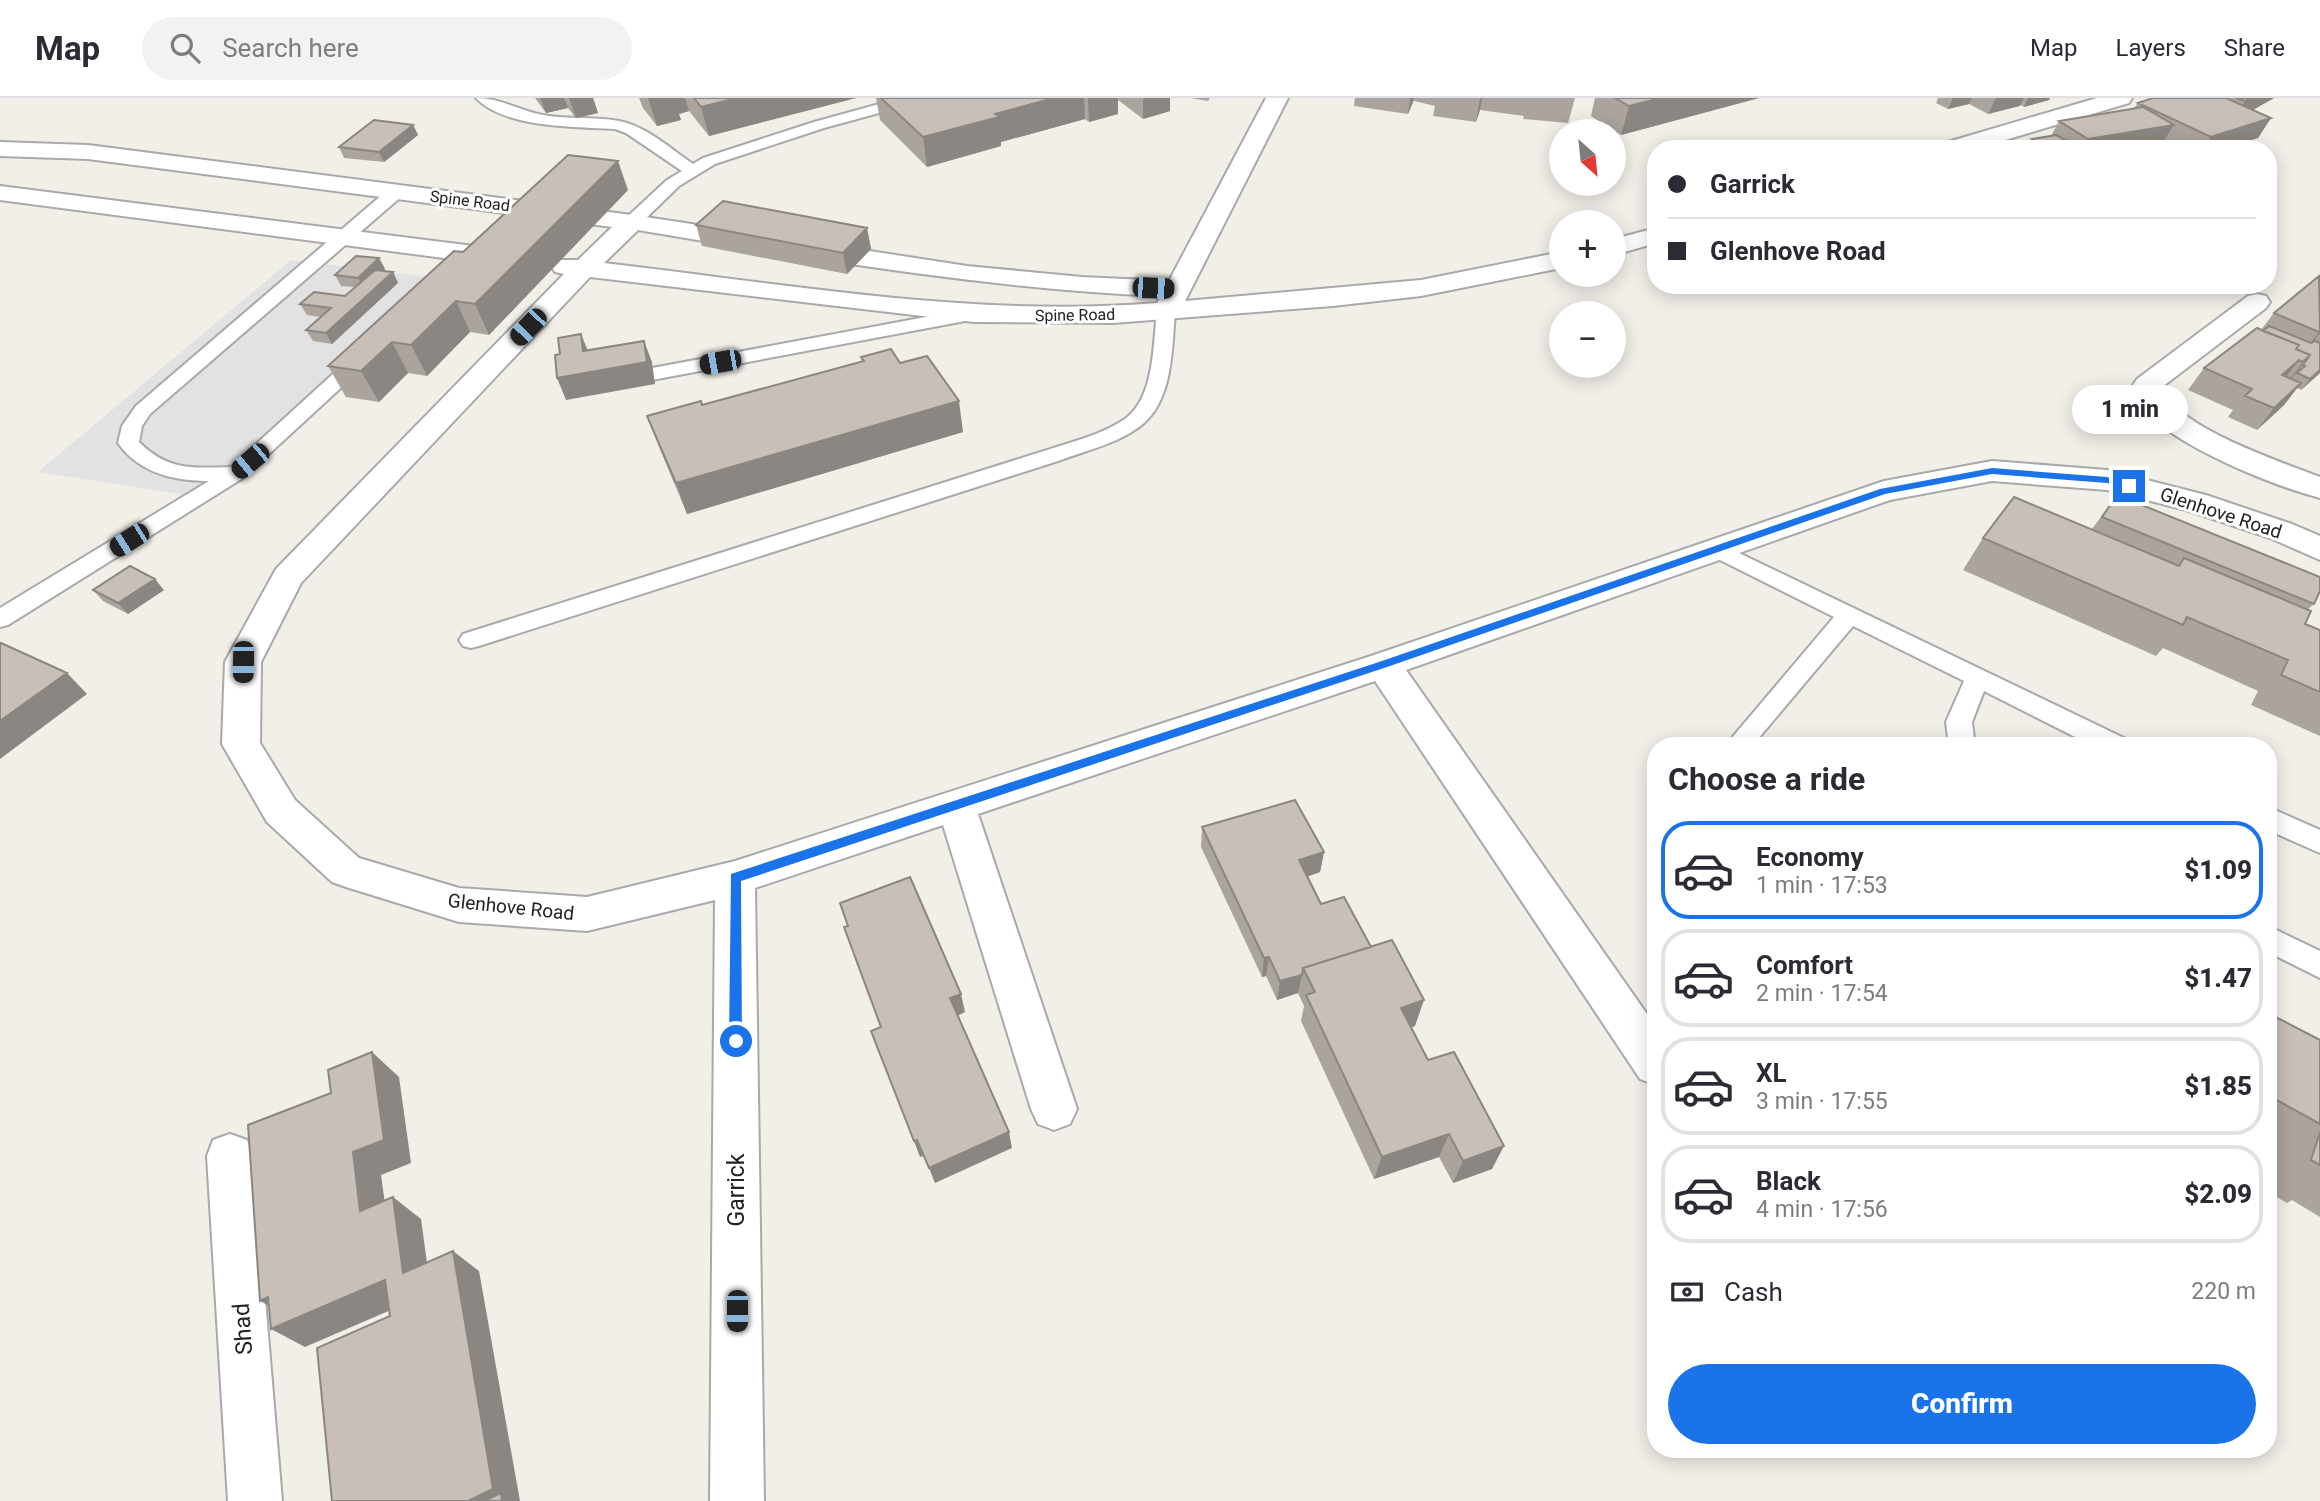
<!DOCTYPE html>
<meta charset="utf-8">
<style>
:root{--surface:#fff;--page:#f2f2f3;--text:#2b2b33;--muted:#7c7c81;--line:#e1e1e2;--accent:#1a73e8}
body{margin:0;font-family:Roboto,sans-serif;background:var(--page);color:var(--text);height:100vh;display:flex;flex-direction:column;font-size:26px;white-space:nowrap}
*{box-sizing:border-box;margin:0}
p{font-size:23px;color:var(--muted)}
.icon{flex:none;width:38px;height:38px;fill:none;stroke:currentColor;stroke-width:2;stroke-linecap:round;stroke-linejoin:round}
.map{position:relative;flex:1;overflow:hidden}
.details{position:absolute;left:1647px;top:639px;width:630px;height:721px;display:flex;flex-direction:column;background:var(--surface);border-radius:28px;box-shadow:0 4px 18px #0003}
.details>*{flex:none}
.banner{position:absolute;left:1647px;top:42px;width:630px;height:154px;border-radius:28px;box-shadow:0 4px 18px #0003;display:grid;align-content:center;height:154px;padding:0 21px;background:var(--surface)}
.needle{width:46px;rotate:153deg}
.tools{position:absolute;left:1549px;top:21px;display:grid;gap:14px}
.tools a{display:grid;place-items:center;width:77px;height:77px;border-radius:50%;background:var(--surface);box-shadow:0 4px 18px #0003;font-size:35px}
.end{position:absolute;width:32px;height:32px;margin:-16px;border:9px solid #1a73e8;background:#fff;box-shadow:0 0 0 4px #fff}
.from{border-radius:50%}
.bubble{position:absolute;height:49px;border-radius:24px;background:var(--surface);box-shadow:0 4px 18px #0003;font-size:23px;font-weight:800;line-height:49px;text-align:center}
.car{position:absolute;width:21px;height:42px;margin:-21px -10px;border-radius:9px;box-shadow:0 0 5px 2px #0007;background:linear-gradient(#222 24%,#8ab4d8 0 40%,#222 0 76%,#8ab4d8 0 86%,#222 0)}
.banner b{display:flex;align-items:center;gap:24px;height:66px;font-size:26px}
.banner b+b{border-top:2px solid var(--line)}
.banner i{width:18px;height:18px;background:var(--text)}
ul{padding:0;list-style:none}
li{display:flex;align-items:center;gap:21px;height:98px;margin:0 14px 10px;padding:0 7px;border:4px solid var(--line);border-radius:28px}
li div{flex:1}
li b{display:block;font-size:26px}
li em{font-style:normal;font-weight:800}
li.on{border-color:var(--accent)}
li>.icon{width:63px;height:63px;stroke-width:1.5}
h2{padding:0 21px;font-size:32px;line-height:84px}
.pay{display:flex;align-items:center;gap:18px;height:77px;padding:0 21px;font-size:26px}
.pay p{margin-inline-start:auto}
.cta{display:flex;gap:14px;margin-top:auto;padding:14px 21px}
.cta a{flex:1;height:80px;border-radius:42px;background:var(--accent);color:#fff;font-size:28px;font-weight:800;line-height:80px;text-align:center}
header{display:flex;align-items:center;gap:42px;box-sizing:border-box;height:98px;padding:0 35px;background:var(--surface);border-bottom:2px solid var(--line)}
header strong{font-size:33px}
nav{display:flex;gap:38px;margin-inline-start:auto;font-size:24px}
.search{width:490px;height:63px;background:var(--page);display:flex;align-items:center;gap:18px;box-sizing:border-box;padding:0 24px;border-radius:38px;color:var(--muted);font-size:26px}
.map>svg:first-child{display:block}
</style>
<header>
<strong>Map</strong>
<div class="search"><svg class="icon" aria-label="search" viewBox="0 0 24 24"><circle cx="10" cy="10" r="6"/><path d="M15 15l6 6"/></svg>Search here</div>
<nav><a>Map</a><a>Layers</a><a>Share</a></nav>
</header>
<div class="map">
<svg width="2320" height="1403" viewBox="0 0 2320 1403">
<rect width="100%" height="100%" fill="#f2efe9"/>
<path fill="#e2e2e2" d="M291 162 437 180 207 400 38 374Z"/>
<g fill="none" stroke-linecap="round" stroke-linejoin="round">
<g stroke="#a9a9a9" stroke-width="4">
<path id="lane" d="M476 0C501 0 520 13 543 17 568 22 594 18 619 23 646 28 671 51 693 66L703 60 814 24 901 0H926L923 3 824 30 715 66 679 88 638 128 632 129 624 124 626 120 667 82 682 73 626 35 615 31C576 29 504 30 476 0Z
M396 89 404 94 402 98 150 316 142 328 139 344C168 373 192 370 231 369L356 255H370L373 259 370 263 243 380 8 527 0 529V510L209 383C174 383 139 375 118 345L122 328 136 308 390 90Z
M1166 207 1175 213C1172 251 1173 305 1139 329 1116 346 1085 353 1058 363L479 548 471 550 463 548 459 542 463 536 1044 353C1070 344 1102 337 1125 321 1155 299 1153 246 1157 213Z
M974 210 981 212 983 216 981 220 620 288 610 282 620 276Z
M1714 443 2126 641 2129 648H2093L1984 593 1972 624 1975 648H1949L1946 624 1964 583 1853 528 1752 648H1725L1834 519 1706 455 1703 450 1706 445Z
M2268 709 2320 732V755L2268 732Z
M2268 828 2320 853V880L2268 854Z"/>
</g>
<g stroke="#a9a9a9" stroke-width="4">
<path id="street" d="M1266 0H1288L1185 203 1421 182 1561 154V170L1421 198 1333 208 1113 225 974 224 590 179 301 485 261 564 260 645 295 702 359 760 459 790 587 799 735 763 1371 558 1884 383 1992 363 2107 372 2206 397 2292 426 2320 438V462L2270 440 2186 412 2107 392 1992 383 1890 402 1406 572 1656 929V987L1640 981 1375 583 978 716 1077 1011 1070 1026 1054 1032 1038 1026 1031 1011 943 727 755 790 764 1403H710L715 802 587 833 459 824 346 789 332 784 267 724 222 646 225 564 276 471 564 176 555 174 551 168 555 162H578L612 129 88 61 0 58V44L88 47 632 117 751 135 760 138 764 143 760 148 751 151 638 132 604 165C787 186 972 220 1157 205L1161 198C1043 193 928 178 811 160L802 157 798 152 802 147 811 144 967 168 1082 179 1169 183Z
M2097 0H2132L2129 5 1975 51H1938L1941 46Z
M0 88 505 152 514 155 518 160 514 165 505 168 0 102Z
M1656 130V145L1614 157V141Z
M2257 196 2266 198 2270 204 2266 210 2162 289C2174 329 2282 364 2320 379V400C2274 388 2174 348 2144 311 2138 304 2135 296 2133 287L2137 281 2248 198Z
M230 1036 247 1042 253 1058 282 1403H228L207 1058 213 1042Z"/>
</g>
<use href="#lane" fill="#fff" fill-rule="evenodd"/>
<use href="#street" fill="#fff" fill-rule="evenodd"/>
</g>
<path fill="#aba49e" d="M535 0H593L598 15 576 20 568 10 546 15Z
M639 0H856L709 38 689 13 679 16 681 22 657 28 643 10Z
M876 0H1170V13L1143 21 1118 2V16L1089 24 1085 21 1001 44V48L927 69 880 22Z
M1191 0H1210L1208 3Z
M1355 0H1575L1568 25 1523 21 1524 18 1480 12 1476 24 1433 18 1435 8 1414 3 1408 16 1354 8Z
M1595 0H1759L1621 37 1591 18Z
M1938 0H2050L2049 2 2024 9 2021 7 1988 16 1969 6 1948 11 1936 5Z
M2153 0H2274L2253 12 2271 20 2258 40 2224 51H2181L2164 43 2161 47 2139 51H2027L2032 41 2051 38 2059 23 2134 10 2138 5Z
M413 27 418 37 384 64 344 60 339 49Z
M628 92 489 237 470 234 427 278 408 275 379 304 346 299 328 268 463 154Z
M696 127 867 130 871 151 847 176 702 148Z
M379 160 385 171 383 173 393 174 398 185 332 246 313 243 306 232 321 219 307 217 300 206 345 198 355 189 341 188 335 177Z
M2320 178V275L2301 292 2297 290 2284 307 2257 332 2228 319 2233 312 2188 292 2204 270 2261 232 2274 215Z
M861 259 900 265 963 334 687 416 659 349 647 318 702 307 862 263Z
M2117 397 2314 506 2308 511 2305 526 2320 532V638L2251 607 2258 593 2163 550 2156 558 1963 472 1983 440 2092 431Z
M93 492H164L128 516 103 503Z
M1202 729 1324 754 1320 774 1307 779 1321 806 1371 849 1415 928 1411 930 1428 962 1492 1071 1453 1085 1439 1059 1374 1081 1301 923 1304 908 1298 895 1277 902 1266 878 1262 879 1201 749Z
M2268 915 2320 942V1119L2292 1102 2287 1105 2268 1094V1068L2272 1056 2268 1054Z"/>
<path fill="#8b8681" d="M540 0H564L568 10 546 15Z
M569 0H593L598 15 576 20Z
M648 0H685L689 13 679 16 681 22 657 28Z
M737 0H856L709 38 701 9Z
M1054 0H1084L1085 21 1001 44V48L927 69 923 39 995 16Z
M1088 0H1118V16L1089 24Z
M1146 0H1170V13L1143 21V1Z
M1410 0H1414L1408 16Z
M1480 0H1482L1480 12 1476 24Z
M1661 0H1759L1621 37 1629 8Z
M1953 0H1972L1969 6 1948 11Z
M1996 0H2024L2020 8 1988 16Z
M2028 0H2050L2049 2 2024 9Z
M2251 0H2274L2233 23 2245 3Z
M2271 20 2258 40 2224 51H2204L2211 39Z
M413 27 418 37 384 64 379 54Z
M2174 27 2161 47 2139 51H2083L2088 41Z
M618 63 628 92 489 237 475 206Z
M867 130 871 151 847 176 843 155Z
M379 160 385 171 364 191 358 180Z
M393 174 398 185 332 246 326 235Z
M456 203 470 234 427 278 411 247Z
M2320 233V235L2306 253 2302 255Z
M581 236 590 258 644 243 652 264 655 286 566 302 557 280 583 253Z
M392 244 408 275 379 304 361 273Z
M2310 257 2293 279 2286 286 2303 264Z
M2299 262 2282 284V277Z
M2320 272V275L2301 292 2310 281Z
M2301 285 2284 307 2257 332 2274 310Z
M959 303 963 334 687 416 676 385Z
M155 481 164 492 128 516 118 505Z
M67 575 87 596 0 661V623Z
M1324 754 1320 774 1296 782 1299 762Z
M1269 859 1266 878 1262 879 1264 860Z
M1302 877 1298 895 1277 902 1280 883Z
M961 896 965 914 955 919 950 900Z
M1424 902 1415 928 1393 936 1401 910Z
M372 954 399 979 411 1065 381 1077 389 1134 360 1113 353 1054Z
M1009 1034 1012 1050 935 1085 929 1070Z
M1449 1036 1439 1059 1374 1081 1382 1059Z
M917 1042 923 1058 920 1059 914 1043Z
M1504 1048 1492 1071 1453 1085 1463 1063Z
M393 1099 421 1121 431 1194 403 1175Z
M453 1153 479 1173 520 1403H468Z
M385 1182 414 1202 305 1249 271 1231 294 1221 260 1203 268 1199Z"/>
<path fill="#c7bfb8" stroke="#8b8681" stroke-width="2" d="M694 0H737L701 9Z
M881 0H1054L995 16 999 19 923 39Z
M1615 0H1661L1629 8Z
M2153 0H2226L2271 20 2211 39 2138 5Z
M2236 0H2251L2245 3Z
M2143 9 2174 27 2088 41 2059 23Z
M374 22 413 27 379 54 339 49Z
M2056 37 2082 51H2051L2032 41Z
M568 57 618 63 475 206 456 203 411 247 392 244 361 273 328 268 454 153 463 154Z
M723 103 867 130 843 155 696 127Z
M356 158 379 160 358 180 335 177Z
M375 172 393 174 326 235 306 232 331 210 300 206 314 194 345 198Z
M2319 178 2320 233 2319 234 2274 215Z
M2269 228 2311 245 2315 243 2320 245V272L2310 281 2297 275 2305 268 2303 267 2310 257 2296 251 2299 247 2263 233Z
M2257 230 2299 247 2296 251 2310 257 2303 264 2299 262 2282 277 2301 285 2274 310 2245 298 2252 291 2204 270Z
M581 236 583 253 644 243 647 264 557 280 555 257 560 256 558 240Z
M891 251 900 265 927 258 959 303 676 385 647 318 701 303 702 307 864 263 861 259Z
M2117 397 2320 479V493L2314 506 2102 419Z
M2014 399 2179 468 2184 460 2311 513 2305 526 2320 532V594L2281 577 2288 562 2187 519 2183 527 1983 440Z
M130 468 155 481 118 505 93 492Z
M1 545 67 575 0 623V546Z
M1295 702 1324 754 1299 762 1321 806 1344 799 1371 849 1303 870 1302 877 1280 883 1269 859 1264 860 1202 729Z
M910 779 961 896 950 900 1009 1034 929 1070 917 1042 914 1043 871 933 881 929 844 829 848 828 840 805Z
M1392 842 1424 902 1401 910 1428 962 1454 954 1504 1048 1463 1063 1449 1036 1382 1059 1306 897 1315 894 1303 870Z
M2268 915 2320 942V1026L2268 997Z
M372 954 384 1042 353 1054 360 1113 393 1099 403 1175 453 1153 493 1391 468 1403H332L317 1250 390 1218 385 1182 271 1231 268 1199 260 1203 248 1027 331 995 328 972Z
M2320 1034V1067L2311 1062Z
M501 1395 502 1403H484Z"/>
<path fill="#1a73e8" d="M1992 370 2107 379 2134 388 2129 391 2107 385 1992 376 1885 396 1387 569 741 783 742 943 736 948 729 943 731 776 1379 564 1880 391Z"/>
<g text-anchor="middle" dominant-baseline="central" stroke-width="6" stroke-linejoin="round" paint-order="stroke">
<g font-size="16" fill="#222" stroke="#fff">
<text transform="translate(470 103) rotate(7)">Spine Road</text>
<text transform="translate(1075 217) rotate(-1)">Spine Road</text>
</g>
<g font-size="19" fill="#222" stroke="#fff">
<text transform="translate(2221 415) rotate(18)">Glenhove Road</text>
<text transform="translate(511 809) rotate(6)">Glenhove Road</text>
</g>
<g font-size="23" fill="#222" stroke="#fff">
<text transform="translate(736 1092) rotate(-90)">Garrick</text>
<text transform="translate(243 1231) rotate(-94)">Shad</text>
</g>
</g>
</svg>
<div class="tools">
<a><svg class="needle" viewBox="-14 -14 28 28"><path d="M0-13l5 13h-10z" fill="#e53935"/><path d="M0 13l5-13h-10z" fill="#7c7c81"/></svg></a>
<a>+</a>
<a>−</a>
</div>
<i class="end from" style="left:736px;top:943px"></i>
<i class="end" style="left:2129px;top:388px"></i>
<div class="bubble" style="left:2072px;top:287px;width:116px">1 min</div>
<i class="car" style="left:1153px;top:190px;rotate:92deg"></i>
<i class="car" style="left:528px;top:229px;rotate:224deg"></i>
<i class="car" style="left:720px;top:264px;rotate:260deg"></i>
<i class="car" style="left:250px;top:363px;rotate:230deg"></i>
<i class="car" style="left:129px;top:442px;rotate:238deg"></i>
<i class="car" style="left:243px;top:564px;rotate:181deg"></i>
<i class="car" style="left:737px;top:1213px;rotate:180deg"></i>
<div class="banner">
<b><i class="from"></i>Garrick</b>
<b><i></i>Glenhove Road</b>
</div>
<section class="details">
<h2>Choose a ride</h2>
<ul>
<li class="on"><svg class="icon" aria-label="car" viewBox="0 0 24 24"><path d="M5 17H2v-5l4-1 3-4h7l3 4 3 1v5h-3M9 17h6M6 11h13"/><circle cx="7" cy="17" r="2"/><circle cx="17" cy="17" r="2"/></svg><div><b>Economy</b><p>1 min · 17:53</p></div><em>$1.09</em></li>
<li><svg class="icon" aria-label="car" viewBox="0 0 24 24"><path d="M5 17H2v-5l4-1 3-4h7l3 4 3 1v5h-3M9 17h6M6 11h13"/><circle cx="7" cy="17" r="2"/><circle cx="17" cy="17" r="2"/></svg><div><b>Comfort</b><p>2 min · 17:54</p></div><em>$1.47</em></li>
<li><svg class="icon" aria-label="car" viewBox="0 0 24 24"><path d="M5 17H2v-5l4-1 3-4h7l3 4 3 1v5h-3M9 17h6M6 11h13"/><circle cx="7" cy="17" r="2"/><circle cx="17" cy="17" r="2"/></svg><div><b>XL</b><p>3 min · 17:55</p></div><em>$1.85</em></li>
<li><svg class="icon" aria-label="car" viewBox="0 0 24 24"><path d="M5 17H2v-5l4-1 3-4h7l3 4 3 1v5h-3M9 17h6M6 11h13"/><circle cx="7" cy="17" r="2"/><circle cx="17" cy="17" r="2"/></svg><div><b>Black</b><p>4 min · 17:56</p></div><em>$2.09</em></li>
</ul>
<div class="pay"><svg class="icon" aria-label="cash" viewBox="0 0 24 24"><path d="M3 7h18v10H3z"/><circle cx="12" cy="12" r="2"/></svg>Cash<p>220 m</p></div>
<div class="cta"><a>Confirm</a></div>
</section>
</div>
